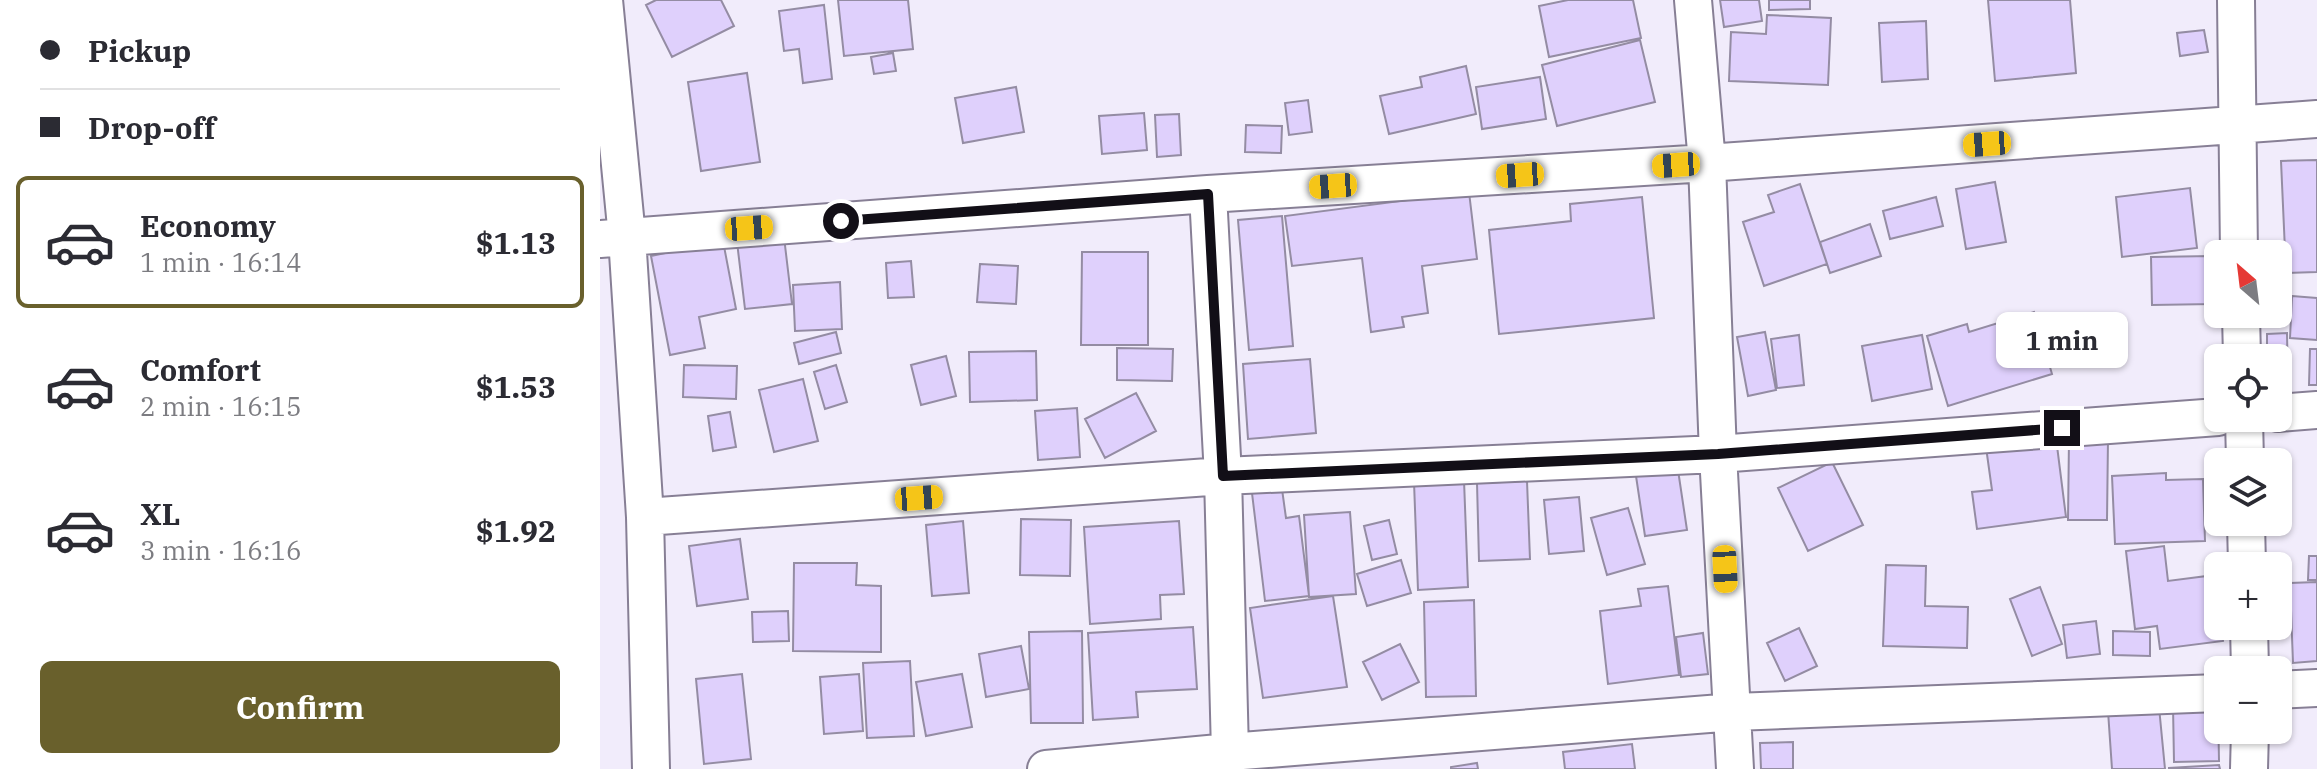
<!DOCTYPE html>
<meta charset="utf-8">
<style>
:root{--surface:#fff;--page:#f7f7f7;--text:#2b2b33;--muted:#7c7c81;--line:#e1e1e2;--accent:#69602c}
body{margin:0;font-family:"IBM Plex Serif",serif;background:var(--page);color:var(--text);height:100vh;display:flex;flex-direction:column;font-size:30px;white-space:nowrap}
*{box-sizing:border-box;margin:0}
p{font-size:26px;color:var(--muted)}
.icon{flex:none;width:44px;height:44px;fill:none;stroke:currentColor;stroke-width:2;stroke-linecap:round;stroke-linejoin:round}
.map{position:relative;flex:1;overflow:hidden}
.sheet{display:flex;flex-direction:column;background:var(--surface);width:600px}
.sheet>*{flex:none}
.hud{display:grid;align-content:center;height:176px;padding:0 40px;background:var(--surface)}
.needle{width:52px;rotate:332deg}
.tools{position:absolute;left:1604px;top:240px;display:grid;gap:16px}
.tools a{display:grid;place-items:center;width:88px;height:88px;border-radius:12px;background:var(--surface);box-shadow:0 2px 6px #0004;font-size:40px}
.end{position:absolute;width:36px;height:36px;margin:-18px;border:10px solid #120f17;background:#fff;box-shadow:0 0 0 4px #fff}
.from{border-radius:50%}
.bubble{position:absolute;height:56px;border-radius:12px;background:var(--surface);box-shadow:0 2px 6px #0004;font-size:26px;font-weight:700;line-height:56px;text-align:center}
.car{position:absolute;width:24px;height:48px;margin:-24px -12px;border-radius:10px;box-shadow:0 0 6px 2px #0007;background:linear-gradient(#f5c518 24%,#345 0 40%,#f5c518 0 76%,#345 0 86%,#f5c518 0)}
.hud b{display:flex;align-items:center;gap:28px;height:76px;font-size:30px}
.hud b+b{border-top:2px solid var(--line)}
.hud i{width:20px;height:20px;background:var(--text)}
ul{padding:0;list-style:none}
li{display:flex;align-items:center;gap:24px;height:132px;margin:0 16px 12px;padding:0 24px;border:4px solid transparent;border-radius:12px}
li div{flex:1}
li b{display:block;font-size:30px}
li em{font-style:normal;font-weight:700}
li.current{border-color:var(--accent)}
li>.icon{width:72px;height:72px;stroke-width:1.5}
.cta{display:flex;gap:16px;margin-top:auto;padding:16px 40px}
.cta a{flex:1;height:92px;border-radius:12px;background:var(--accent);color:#fff;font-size:32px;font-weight:700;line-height:92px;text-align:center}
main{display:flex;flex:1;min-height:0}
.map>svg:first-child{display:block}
</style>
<main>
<section class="sheet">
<div class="hud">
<b><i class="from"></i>Pickup</b>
<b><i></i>Drop-off</b>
</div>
<ul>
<li class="current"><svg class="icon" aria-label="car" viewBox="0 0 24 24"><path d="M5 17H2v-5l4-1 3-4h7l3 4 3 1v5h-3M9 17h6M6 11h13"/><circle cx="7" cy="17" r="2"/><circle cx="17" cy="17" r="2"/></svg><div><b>Economy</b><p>1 min · 16:14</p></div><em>$1.13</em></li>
<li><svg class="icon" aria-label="car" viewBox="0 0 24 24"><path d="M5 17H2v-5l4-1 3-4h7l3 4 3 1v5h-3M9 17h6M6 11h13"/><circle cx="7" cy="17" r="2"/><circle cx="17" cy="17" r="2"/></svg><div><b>Comfort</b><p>2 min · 16:15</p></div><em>$1.53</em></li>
<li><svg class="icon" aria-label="car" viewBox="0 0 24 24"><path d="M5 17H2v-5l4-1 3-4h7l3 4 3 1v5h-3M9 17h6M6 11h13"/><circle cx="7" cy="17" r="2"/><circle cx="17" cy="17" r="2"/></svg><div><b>XL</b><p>3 min · 16:16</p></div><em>$1.92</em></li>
</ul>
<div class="cta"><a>Confirm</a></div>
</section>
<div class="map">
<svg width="1717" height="769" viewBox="0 0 1717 769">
<rect width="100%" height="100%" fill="#f1ecfb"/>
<path fill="#dfd0fc" stroke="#948ca3" stroke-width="2" d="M56 0H121L134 26 72 57 46 5Z
M238 0H308L313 49 244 56Z
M968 0H1033L1041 38 949 57 939 6Z
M1120 0H1159L1162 21 1124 27Z
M1169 0H1210V9L1169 10Z
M1388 0H1470L1476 73 1395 81Z
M224 5 232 79 203 83 199 49 184 51 179 11Z
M1167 15 1231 18 1228 85 1129 81 1131 32 1166 34Z
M1326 21 1328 79 1282 82 1279 23Z
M1604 30 1608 52 1580 56 1577 33Z
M1040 40 1055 102 957 126 942 65Z
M293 53 296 71 274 74 271 57Z
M866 66 876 114 789 134 780 96 822 87 820 77Z
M147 73 160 162 101 171 88 82Z
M940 77 946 119 882 129 876 87Z
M416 87 424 132 363 143 355 98Z
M708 100 712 132 689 135 685 103Z
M544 113 547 150 502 154 499 116Z
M579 114 581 155 557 157 555 115Z
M646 125 682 126 681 153 645 152Z
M1717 160V272L1686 273 1681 161Z
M1395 182 1406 242 1366 249 1356 189Z
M1200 184 1227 264 1164 286 1143 222 1174 212 1168 195Z
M1590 188 1597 248 1522 257 1516 197Z
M869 192 877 259 822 266 828 313 802 317 804 327 771 332 762 258 692 266 685 216Z
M1042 197 1054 318 899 334 889 230 971 221 970 204Z
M1336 197 1343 226 1290 239 1283 211Z
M682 216 693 346 649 350 638 220Z
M1270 224 1281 256 1230 273 1220 242Z
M184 237 192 304 145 309 137 242Z
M123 241 136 309 99 317 105 348 70 355 51 256Z
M482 252H548V345H481Z
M1612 256 1613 304 1552 305 1551 257Z
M311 261 314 297 288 298 286 263Z
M380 264 418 266 416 304 377 302Z
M240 282 242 329 195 331 193 285Z
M1692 296 1717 298V340L1690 338Z
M1434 312 1452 374 1348 406 1327 336 1367 324 1369 332Z
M236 332 241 353 199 364 194 343Z
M1165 332 1176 390 1148 396 1137 337Z
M1687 333 1688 389H1678V358H1667V334Z
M1199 335 1204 385 1177 388 1171 339Z
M1322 335 1332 389 1272 401 1262 346Z
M517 348 573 349 572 381 517 380Z
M1710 349H1717V385H1709Z
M436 351 437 400 370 402 369 352Z
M346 356 356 396 321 405 311 365Z
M710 359 716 433 648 439 643 364Z
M84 365 137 366 136 399 83 397Z
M236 365 247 402 225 409 214 372Z
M203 379 218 441 174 452 159 390Z
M536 393 556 431 505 458 485 419Z
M477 408 480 457 438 460 435 411Z
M130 412 136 447 113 451 108 416Z
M1455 430 1466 517 1377 529 1372 492 1392 490 1385 440Z
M1469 439H1508L1507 520H1468Z
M1232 462 1263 525 1208 551 1178 488Z
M1078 470 1087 530 1045 536 1036 476Z
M1566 473V480L1603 479 1605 541 1515 544 1512 476Z
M864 480 868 587 818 590 814 482Z
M927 481 930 559 879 561 877 483Z
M682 489 686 518 699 516 709 596 665 601 652 493Z
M979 497 984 551 949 554 944 500Z
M1028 508 1045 564 1007 575 991 518Z
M750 512 756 594 709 597 704 515Z
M421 519 471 520 470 576 420 575Z
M789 520 797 554 772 560 764 526Z
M363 521 369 593 332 596 326 525Z
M579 521 584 594 560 595 561 619 490 624 484 527Z
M140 539 148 599 97 606 89 546Z
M1564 546 1568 581 1615 575 1618 626H1621L1623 641 1560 649 1557 626 1535 629 1526 551Z
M1709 556H1717V580H1708Z
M801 560 811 593 767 606 757 574Z
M194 563H257L256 585 281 586V652L193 651Z
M1286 565 1326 566 1325 606 1368 607 1367 648 1283 646Z
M1717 582V661L1693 663 1690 583Z
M1068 586 1079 675 1008 684 1000 611 1041 606 1038 589Z
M1440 587 1462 644 1432 656 1410 599Z
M733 596 747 687 663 698 650 608Z
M874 600 876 696 826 697 824 602Z
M188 611 189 641 153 642 152 612Z
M1496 621 1500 654 1467 658 1463 625Z
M593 627 597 689 536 692 538 717 493 720 488 633Z
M1199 628 1217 666 1185 681 1167 643Z
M482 631 483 723H431L429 632Z
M1513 631 1550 632V656L1513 655Z
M1103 633 1108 674 1081 677 1076 637Z
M800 644 819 682 782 700 763 662Z
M421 646 429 689 386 697 379 654Z
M310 661 314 736 267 738 263 663Z
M142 674 151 759 104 764 96 679Z
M259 674 263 731 224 734 220 677Z
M362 674 372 727 326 736 316 682Z
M1618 705 1619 761 1574 762 1573 706Z
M1559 707 1565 769H1512L1508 711Z
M1193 742V769H1161L1160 743Z
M1032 744 1035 769H965L963 752Z
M877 763 878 769H851V767Z
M1619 765 1620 769H1569V768Z"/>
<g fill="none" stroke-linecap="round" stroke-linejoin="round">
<g stroke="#877f95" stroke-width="40">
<path id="minor" d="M4 0 27 237 45 517 51 769
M1093 0 1107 163 1118 454 1135 769
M1636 0 1639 254
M608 194 623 476 630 752
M0 239 608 194 1107 163 1717 119
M1641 314 1642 358
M1678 413 1717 410
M1644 418 1645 462
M45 517 623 476 1118 454 1618 417
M1646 522 1647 566
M1649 626 1650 670
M1678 690 1717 688
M446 769 630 752 1134 712 1618 693
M1649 769 1650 730"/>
</g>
<use href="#minor" stroke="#fff" stroke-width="36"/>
</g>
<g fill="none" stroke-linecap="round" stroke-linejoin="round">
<path stroke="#120f17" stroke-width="10" d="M241 221 608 194 623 476 1118 454 1462 428"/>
</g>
</svg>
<div class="tools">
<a><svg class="needle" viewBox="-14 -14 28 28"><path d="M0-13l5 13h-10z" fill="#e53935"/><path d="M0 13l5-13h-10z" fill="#7c7c81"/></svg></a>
<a><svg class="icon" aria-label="locate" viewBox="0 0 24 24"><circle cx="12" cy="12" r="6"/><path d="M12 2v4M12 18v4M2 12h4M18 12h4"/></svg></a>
<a><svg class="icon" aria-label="layers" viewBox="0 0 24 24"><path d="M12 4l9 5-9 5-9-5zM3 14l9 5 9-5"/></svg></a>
<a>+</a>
<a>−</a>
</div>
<i class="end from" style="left:241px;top:221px"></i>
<i class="end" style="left:1462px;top:428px"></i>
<div class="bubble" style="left:1396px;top:312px;width:132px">1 min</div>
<i class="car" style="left:1387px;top:144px;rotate:266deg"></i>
<i class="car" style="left:1076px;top:165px;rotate:266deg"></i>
<i class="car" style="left:920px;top:175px;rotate:266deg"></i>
<i class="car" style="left:733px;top:186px;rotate:266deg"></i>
<i class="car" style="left:149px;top:228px;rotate:86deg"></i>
<i class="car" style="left:319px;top:498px;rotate:86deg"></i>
<i class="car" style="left:1125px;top:569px;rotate:177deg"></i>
</div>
</main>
